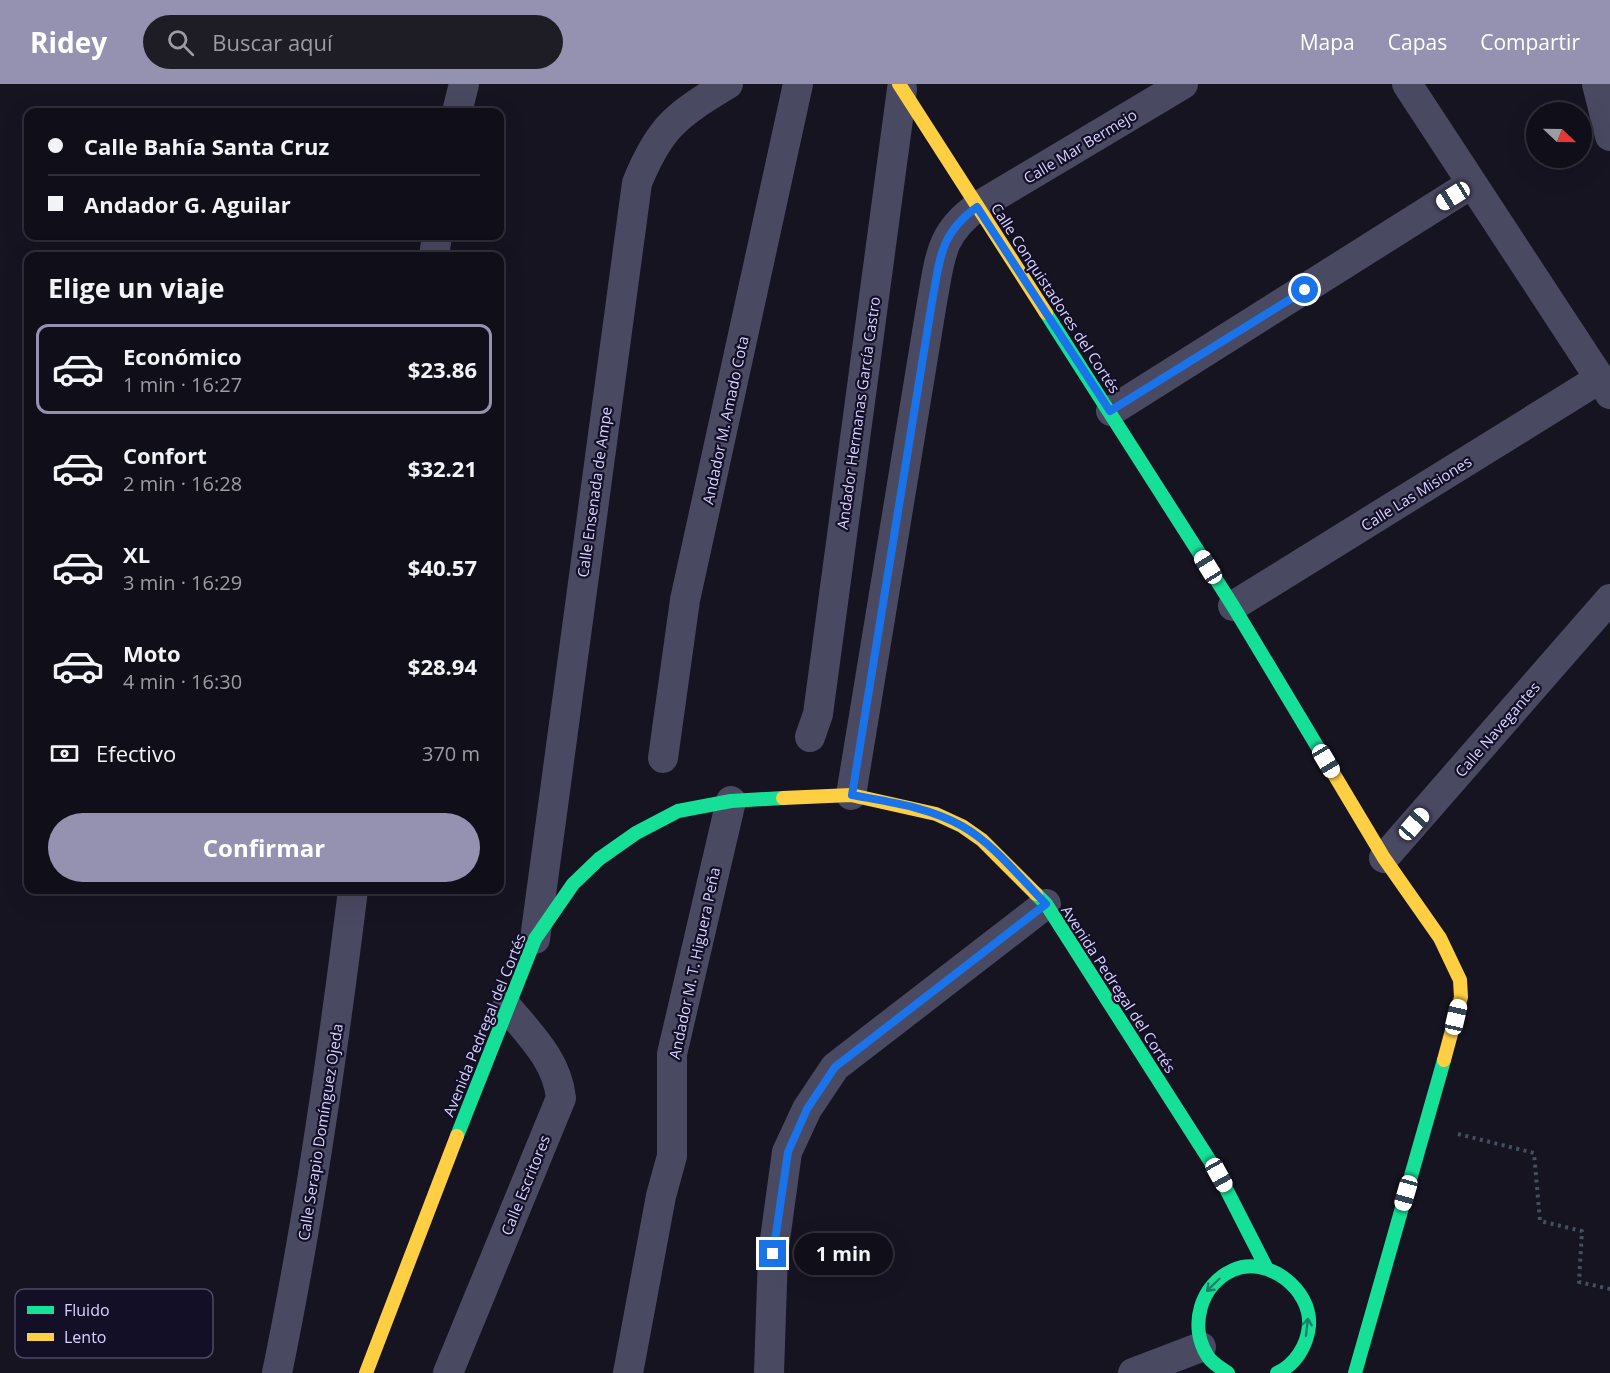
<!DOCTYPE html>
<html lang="es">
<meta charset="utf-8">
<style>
:root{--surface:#100f19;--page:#1e1d26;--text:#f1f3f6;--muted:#9c9ca2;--line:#302f38;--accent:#9591b1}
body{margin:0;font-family:"Open Sans",sans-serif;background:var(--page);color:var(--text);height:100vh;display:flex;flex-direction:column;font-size:22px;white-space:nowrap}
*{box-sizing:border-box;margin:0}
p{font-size:20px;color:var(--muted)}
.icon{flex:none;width:33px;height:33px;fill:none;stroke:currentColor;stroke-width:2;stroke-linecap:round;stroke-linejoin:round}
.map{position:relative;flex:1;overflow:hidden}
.sheet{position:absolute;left:24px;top:168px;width:480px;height:642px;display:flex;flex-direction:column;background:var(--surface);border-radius:12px;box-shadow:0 6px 24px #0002,0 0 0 2px var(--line)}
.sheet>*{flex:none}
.top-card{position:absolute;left:24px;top:24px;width:480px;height:132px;border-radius:12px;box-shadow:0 6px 24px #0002,0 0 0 2px var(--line);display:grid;align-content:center;height:132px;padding:0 24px;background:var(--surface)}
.needle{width:39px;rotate:112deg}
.buttons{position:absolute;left:1526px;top:18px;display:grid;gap:12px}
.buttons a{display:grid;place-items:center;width:66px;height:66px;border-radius:50%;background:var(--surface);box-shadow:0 6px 24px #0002,0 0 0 2px var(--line);font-size:30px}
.end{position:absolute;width:27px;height:27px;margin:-14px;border:8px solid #1a73e8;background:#fff;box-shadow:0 0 0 3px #fff}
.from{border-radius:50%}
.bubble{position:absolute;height:42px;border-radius:21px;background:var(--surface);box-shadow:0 6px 24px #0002,0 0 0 2px var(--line);font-size:20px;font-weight:700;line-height:42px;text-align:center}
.car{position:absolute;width:18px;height:36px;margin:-18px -9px;border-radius:8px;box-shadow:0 0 4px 2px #0007;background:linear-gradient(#fff 24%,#345 0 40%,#fff 0 76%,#345 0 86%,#fff 0)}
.top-card b{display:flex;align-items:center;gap:21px;height:57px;font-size:22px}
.top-card b+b{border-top:2px solid var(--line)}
.top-card i{width:15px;height:15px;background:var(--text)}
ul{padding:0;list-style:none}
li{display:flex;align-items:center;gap:18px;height:90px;margin:0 12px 9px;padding:0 12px;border:3px solid transparent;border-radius:12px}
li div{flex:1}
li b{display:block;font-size:22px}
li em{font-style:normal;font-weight:700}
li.selected{border-color:var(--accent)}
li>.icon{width:54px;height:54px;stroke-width:1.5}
h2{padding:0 24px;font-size:27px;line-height:72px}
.pay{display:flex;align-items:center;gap:15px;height:66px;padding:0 24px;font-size:22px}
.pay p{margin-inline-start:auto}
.primary-button{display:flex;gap:12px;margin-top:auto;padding:12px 24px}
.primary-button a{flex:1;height:69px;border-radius:36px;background:var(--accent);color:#fff;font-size:24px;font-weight:700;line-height:69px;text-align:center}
header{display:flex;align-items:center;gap:36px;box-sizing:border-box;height:84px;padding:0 30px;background:var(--accent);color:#fff}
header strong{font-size:28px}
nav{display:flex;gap:33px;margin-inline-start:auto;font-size:21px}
.search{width:420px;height:54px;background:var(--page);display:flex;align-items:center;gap:15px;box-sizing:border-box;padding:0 21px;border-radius:33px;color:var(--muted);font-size:22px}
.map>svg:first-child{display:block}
</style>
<header>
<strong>Ridey</strong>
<div class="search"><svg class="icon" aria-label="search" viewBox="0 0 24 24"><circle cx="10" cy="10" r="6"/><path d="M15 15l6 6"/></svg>Buscar aquí</div>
<nav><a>Mapa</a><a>Capas</a><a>Compartir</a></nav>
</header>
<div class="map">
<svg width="1610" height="1289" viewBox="0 0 1610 1289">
<rect width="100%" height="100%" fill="#161421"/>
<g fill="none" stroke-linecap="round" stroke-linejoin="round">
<path stroke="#44505f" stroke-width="4" stroke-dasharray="3 4.5" stroke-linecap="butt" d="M1458 1050 1534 1069 1540 1137 1582 1147 1579 1198 1610 1205"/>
<path stroke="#4a4962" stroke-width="30" d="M1407 0 1610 310
M1597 0 1610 52
M457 28 464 0
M434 172 437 152
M1111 327 1471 100
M1233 522 1599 295
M810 653 818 630 902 5
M663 674 685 516 798 0
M851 711 932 218C940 176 939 150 977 123L1183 0
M1384 774 1610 515
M535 855 637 99C660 42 677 31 728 0
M277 1289C310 1129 333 968 353 806
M448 1289 561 1014C557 976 530 951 507 923
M628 1289 661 1112 672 1072V970L731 717
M769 1289 773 1170 787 1068 807 1025 835 983 1046 820
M1133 1289 1201 1263"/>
<path stroke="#16e098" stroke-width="14" d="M1046 229 1233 522 1329 682
M1036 810 1046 820 1219 1091 1266 1183
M457 1052 535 855 573 800 599 775 636 749 678 727 731 717 783 714
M1228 1289C1221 1284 1211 1279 1207 1271 1189 1242 1200 1201 1233 1186 1267 1171 1312 1205 1309 1242 1307 1262 1295 1281 1277 1289
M1355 1289 1444 976"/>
<path stroke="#ffcf43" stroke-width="14" d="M899 0 1046 229
M1329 682 1384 774 1440 854 1460 896 1461 913 1444 976
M783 714 851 711 936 730 962 742 982 756 1036 810
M366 1289 457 1052"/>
</g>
<defs><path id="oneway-shaft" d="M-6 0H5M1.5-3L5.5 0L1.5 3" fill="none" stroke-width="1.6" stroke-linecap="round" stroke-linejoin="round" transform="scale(1.5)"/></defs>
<g stroke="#158265">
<use href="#oneway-shaft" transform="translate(1213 1201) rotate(136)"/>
<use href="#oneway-shaft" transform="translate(1307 1243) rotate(-83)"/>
</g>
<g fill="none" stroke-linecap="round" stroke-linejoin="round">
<path stroke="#1a73e8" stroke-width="8" d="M773 1170 788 1068 807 1025 835 983 1046 820C1020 794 994 760 962 742 929 723 889 718 852 711L932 218C940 176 939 150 977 123L1110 327 1305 206"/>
</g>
<g text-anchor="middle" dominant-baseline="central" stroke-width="4.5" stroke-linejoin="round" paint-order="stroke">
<g font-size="15" fill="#d9d4ff" stroke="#130f26">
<text transform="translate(1080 62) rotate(-31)">Calle Mar Bermejo</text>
<text transform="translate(1056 214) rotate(57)">Calle Conquistadores del Cortés</text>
<text transform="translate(858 329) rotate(-82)">Andador Hermanas García Castro</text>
<text transform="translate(725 336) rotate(-78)">Andador M. Amado Cota</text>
<text transform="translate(594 408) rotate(-82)">Calle Ensenada de Ampe</text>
<text transform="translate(1416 409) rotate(-32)">Calle Las Misiones</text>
<text transform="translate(1497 645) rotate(-49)">Calle Navegantes</text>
<text transform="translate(694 879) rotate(-78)">Andador M. T. Higuera Peña</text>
<text transform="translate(1119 905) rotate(57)">Avenida Pedregal del Cortés</text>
<text transform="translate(484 941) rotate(-68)">Avenida Pedregal del Cortés</text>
<text transform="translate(320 1048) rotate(-81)">Calle Serapio Domínguez Ojeda</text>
<text transform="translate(525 1101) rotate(-68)">Calle Escritores</text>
</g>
</g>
<rect x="15" y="1205" width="198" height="69" rx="9" fill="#130f26" stroke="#4e4a67" stroke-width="1.5"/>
<rect x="27" y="1222" width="27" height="8" fill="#16e098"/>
<rect x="27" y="1249" width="27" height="8" fill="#ffcf43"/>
<g font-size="16" fill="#d9d4ff">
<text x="64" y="1232">Fluido</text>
<text x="64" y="1259">Lento</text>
</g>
</svg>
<div class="buttons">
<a><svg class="needle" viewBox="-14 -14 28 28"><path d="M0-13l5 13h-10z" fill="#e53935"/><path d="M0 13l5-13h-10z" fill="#9c9ca2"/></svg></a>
</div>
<i class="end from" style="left:1305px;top:206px"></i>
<i class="end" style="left:773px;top:1170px"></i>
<div class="bubble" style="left:794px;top:1149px;width:99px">1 min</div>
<i class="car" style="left:1453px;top:112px;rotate:238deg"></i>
<i class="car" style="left:1208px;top:483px;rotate:328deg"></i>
<i class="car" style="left:1326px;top:677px;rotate:149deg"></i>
<i class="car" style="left:1414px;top:740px;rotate:41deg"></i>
<i class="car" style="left:1456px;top:933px;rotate:13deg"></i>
<i class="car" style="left:1219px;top:1091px;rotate:151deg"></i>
<i class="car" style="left:1406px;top:1109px;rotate:196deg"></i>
<div class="top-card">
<b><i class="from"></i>Calle Bahía Santa Cruz</b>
<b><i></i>Andador G. Aguilar</b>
</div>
<section class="sheet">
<h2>Elige un viaje</h2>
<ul>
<li class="selected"><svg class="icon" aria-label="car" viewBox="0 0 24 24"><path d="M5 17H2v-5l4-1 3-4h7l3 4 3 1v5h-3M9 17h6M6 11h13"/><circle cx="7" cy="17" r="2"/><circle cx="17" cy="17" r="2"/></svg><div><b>Económico</b><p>1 min · 16:27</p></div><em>$23.86</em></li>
<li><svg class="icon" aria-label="car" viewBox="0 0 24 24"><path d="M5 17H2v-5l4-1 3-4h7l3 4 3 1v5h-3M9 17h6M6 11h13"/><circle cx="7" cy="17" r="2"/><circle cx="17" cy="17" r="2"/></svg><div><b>Confort</b><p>2 min · 16:28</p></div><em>$32.21</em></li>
<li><svg class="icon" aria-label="car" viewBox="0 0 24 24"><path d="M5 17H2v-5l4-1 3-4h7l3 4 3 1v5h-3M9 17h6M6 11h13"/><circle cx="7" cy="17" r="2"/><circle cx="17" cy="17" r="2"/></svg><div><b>XL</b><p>3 min · 16:29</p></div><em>$40.57</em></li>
<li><svg class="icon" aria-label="car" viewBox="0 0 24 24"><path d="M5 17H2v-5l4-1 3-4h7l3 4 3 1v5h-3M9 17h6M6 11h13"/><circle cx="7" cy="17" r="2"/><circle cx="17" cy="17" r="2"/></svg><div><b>Moto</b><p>4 min · 16:30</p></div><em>$28.94</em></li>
</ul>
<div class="pay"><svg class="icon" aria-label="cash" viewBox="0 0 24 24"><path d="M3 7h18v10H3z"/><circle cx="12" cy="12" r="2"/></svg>Efectivo<p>370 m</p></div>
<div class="primary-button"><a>Confirmar</a></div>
</section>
</div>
